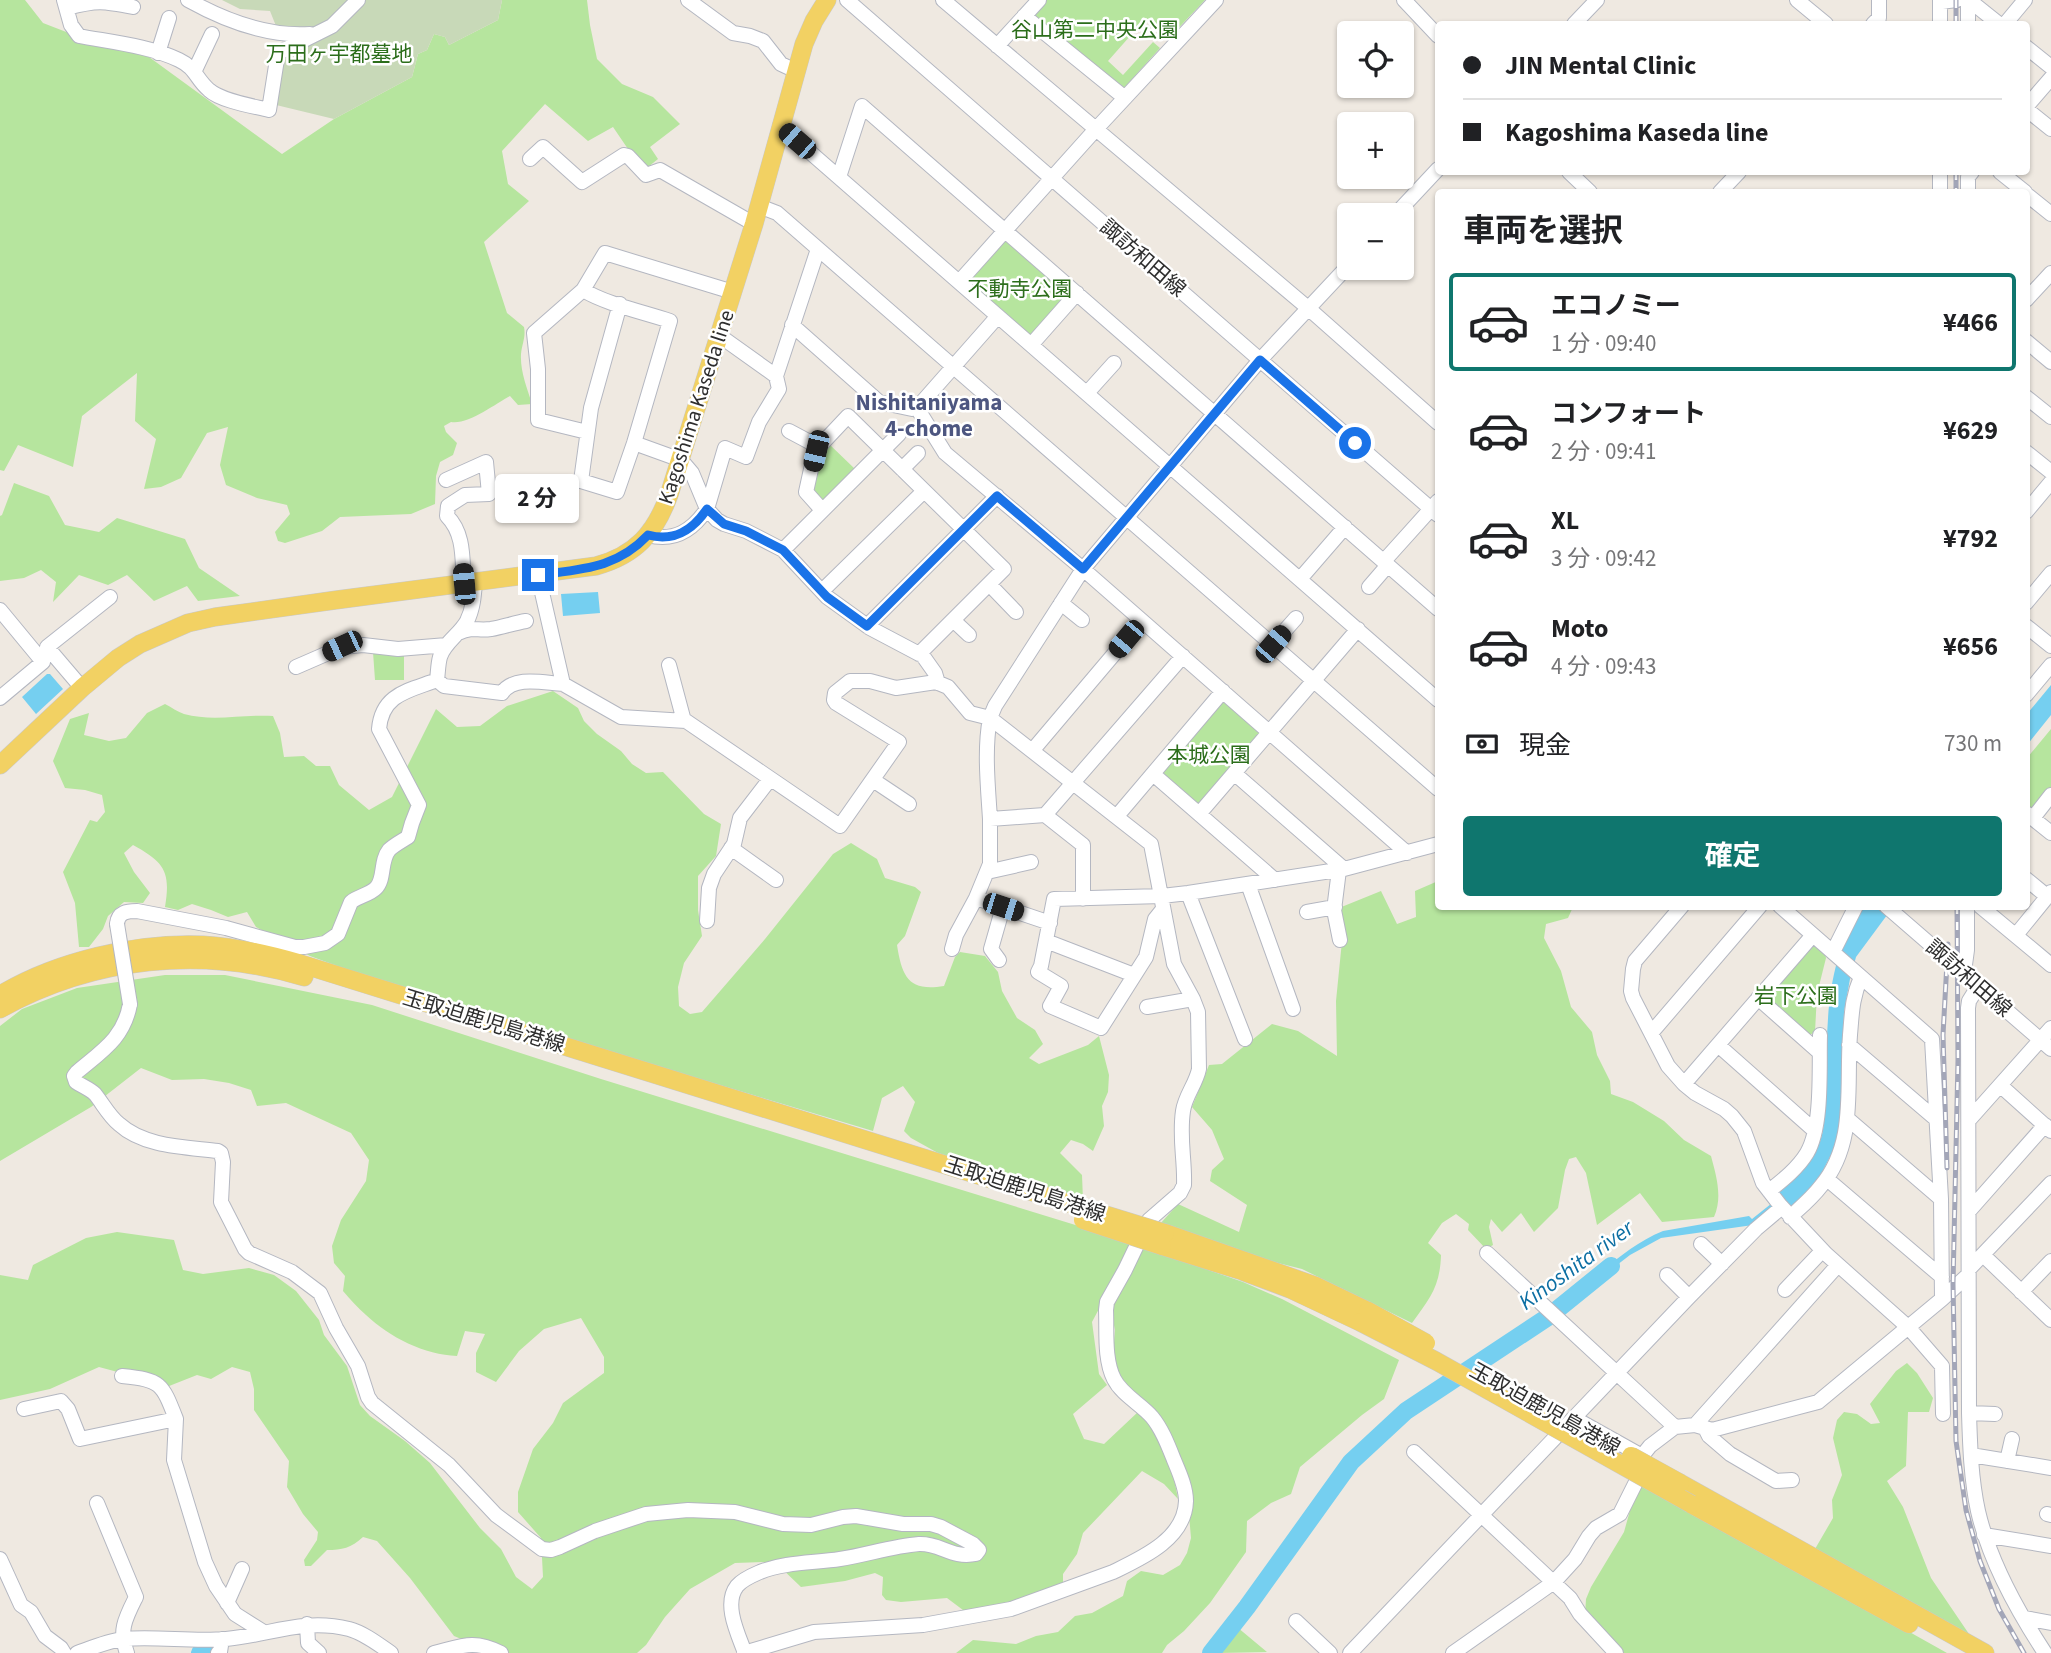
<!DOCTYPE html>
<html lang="ja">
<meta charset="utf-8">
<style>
:root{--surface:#fff;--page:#f2f2f2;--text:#202124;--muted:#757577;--line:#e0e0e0;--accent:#0f766e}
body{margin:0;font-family:"Source Sans 3","Noto Sans JP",sans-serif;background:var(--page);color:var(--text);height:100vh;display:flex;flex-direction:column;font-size:26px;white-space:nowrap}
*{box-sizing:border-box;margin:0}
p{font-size:23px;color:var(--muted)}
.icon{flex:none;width:38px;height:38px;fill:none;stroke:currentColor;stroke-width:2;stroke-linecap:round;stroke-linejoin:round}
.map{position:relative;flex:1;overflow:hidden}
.panel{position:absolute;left:1435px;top:189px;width:595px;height:721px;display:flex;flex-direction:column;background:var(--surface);border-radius:7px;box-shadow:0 2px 5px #0004}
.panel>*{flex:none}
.guide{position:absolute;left:1435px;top:21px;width:595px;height:154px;border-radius:7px;box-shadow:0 2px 5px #0004;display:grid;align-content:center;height:154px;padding:0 28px;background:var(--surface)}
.fabs{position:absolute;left:1337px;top:21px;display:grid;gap:14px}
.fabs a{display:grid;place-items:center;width:77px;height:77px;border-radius:7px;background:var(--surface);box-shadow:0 2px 5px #0004;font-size:35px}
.end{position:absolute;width:32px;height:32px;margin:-16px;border:9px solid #1a73e8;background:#fff;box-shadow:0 0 0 4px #fff}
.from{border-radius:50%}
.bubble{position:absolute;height:49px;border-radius:7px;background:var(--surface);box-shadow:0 2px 5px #0004;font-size:23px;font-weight:700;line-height:49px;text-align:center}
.car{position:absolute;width:21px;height:42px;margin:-21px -10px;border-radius:9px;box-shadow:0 0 5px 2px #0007;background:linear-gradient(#222 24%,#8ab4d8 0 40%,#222 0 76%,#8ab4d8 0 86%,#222 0)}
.guide b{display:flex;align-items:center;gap:24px;height:66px;font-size:26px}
.guide b+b{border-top:2px solid var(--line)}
.guide i{width:18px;height:18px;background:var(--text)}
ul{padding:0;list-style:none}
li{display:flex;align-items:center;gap:21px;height:98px;margin:0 14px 10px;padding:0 14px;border:4px solid transparent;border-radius:7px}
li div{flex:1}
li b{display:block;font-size:26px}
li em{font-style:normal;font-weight:700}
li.selected{border-color:var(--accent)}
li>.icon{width:63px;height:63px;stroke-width:1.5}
h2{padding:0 28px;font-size:32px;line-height:84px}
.pay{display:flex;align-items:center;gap:18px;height:77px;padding:0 28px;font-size:26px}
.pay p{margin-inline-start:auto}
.button{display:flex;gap:14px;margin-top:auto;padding:14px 28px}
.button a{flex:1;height:80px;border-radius:7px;background:var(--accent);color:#fff;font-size:28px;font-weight:700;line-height:80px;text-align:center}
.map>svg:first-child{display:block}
</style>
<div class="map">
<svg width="2051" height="1653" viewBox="0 0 2051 1653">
<rect width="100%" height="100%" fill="#efe9e1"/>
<path fill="#b6e59e" d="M0 0H25L43 23 74 35 149 57 282 154 334 119 412 77 418 54 427 50 434 34 445 37 449 45 498 20 502 0H587L590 25 597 59 622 84 653 97 680 124 650 147 658 159 643 171 613 127 588 141 545 104 502 151 508 184 529 201 484 242 507 313 524 327C526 337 522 344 521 354 520 371 527 388 532 404L518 405 510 396C495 404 468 425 451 422L444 426 446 432 457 443 453 455 440 462 436 476 435 504 411 514 340 517 322 531 285 543 278 541 275 532 290 514 287 505 257 498 226 485 220 465 228 427 207 433 181 478 161 487 144 489 156 439 135 421 137 373 82 416 73 467 18 445 4 471 0 470Z
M1044 0H1205L1169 38 1146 18 1108 61 1123 75 1153 42 1160 48 1124 88 1033 17Z
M1004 239 1067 291 1068 296 1033 336H1028L968 284V279Z
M828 443 855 469 823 502 812 492 821 452Z
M14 483 49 496 65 525 99 532 117 518 185 539 199 568 240 596 198 601 187 586 154 601 127 575 108 585 79 575 53 602 56 582 41 570 24 578 0 581V516L2 515Z
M373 652H404V680H375Z
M553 691 578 708 584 721 597 734 621 751 632 764 646 773 663 772 704 814 721 824 716 856 698 876V910L702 936 684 963 678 987 679 1006 690 1014 702 1012 765 939 833 854 851 843 877 859 885 878 915 887 921 892 905 936 897 945C902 977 909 992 944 986L955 957 960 952 985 956 998 972 1002 991 1017 1018 1035 1030 1043 1044 1029 1058 1039 1064 1088 1045 1099 1036 1109 1075 1108 1092 1102 1106 1104 1126 1093 1151 1083 1144 1071 1140 1060 1153 1082 1175 1083 1200 938 1153 911 1138 904 1131 915 1102 903 1086 882 1098 873 1131 610 1052 340 967 310 956 256 927 247 912 228 917 211 910 192 904 178 910 165 907C171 871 164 862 133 845L124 853 134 872 150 893 143 903 124 902 108 916 103 929 89 947H79L75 903 63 872 90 820 97 822 105 812 102 795 85 790 65 788 53 761 70 719 89 713 84 735 109 741 126 738 147 713 165 704C171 707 178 712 184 714 213 722 244 714 273 716L280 733 284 757 304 756 316 766H330L339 785 369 810 392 797 436 709 457 727 480 726 507 706Z
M1221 701H1227L1260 729 1261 735 1201 803 1195 804 1162 776 1161 770Z
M2051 729V787L2032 810 2027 809V758Z
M1438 881V906L1573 907 1568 918 1546 924 1544 938 1561 971 1571 1007 1592 1032 1597 1055 1610 1081 1611 1094 1633 1102 1664 1121 1684 1140 1711 1156C1716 1175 1723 1197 1714 1217L1662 1222 1640 1193 1597 1225 1586 1173 1576 1157 1569 1159 1565 1170 1558 1208 1534 1232 1521 1213 1502 1232 1491 1219 1489 1227 1493 1245 1486 1249 1468 1230 1469 1224 1456 1214 1442 1223 1428 1243 1441 1255C1440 1287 1430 1298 1412 1323L1302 1269 1262 1259 1160 1224 1178 1204 1239 1232 1247 1205 1210 1181 1212 1170 1224 1159 1212 1130 1192 1107 1209 1065 1222 1064 1272 1024 1298 1031 1337 1056 1336 1001 1342 941 1339 908 1381 891 1397 924 1416 917 1415 891Z
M1811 946H1816L1825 954 1826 958 1817 994 1815 1032 1808 1036 1768 1000V996Z
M165 975H225L372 1005 601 1079 1134 1243 1092 1322 1099 1374 1107 1385 1073 1414 1084 1439 1104 1444 1139 1411C1162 1434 1173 1468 1178 1499L1164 1484 1142 1471 1083 1533 1077 1554 1063 1574V1586L1054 1591 967 1613 947 1598 901 1602 886 1600 882 1595 883 1577 875 1573 845 1581 801 1587 778 1565 763 1562 735 1563 690 1589 665 1617 646 1645 637 1653H508L482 1638 466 1641 454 1636 410 1578 377 1541 363 1537C351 1548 342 1550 327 1550L311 1566H305L304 1560 317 1540 318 1532 303 1514 287 1487 289 1461 254 1410V1389L250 1372 232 1367 211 1379 197 1375 159 1390 140 1378 99 1367 50 1389 0 1400V1275L28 1280 33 1265 86 1238 117 1232 174 1240 183 1270 203 1274 249 1268 274 1275 296 1291 319 1320 324 1335 347 1366 360 1405 370 1416 405 1441 430 1463 480 1528 501 1549 516 1577 532 1589 543 1577 541 1538 518 1512V1492L533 1449 553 1423 563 1403 604 1373V1357L581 1318 544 1329 519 1351 496 1382 476 1372V1353L485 1334 465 1331 457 1356C425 1355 389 1337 366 1315 358 1308 350 1299 343 1291L345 1276 334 1263 332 1246 341 1220 366 1181 369 1160 351 1133 286 1103 257 1106 251 1090 229 1083 204 1079 172 1080 141 1068 91 1107 0 1161V1026L22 1009 77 988Z
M1142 1247 1243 1282 1282 1299 1399 1360 1384 1399 1362 1415 1300 1467 1291 1494 1271 1503 1247 1521 1246 1552 1210 1603 1184 1631 1167 1645 1162 1653H956L973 1640 1016 1644 1036 1636 1058 1632 1075 1616 1092 1613 1123 1596 1127 1581 1141 1571 1163 1575 1180 1565 1187 1553 1191 1538 1189 1515 1171 1443 1117 1379 1113 1354 1115 1330 1110 1306Z
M1907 1363 1917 1373 1933 1398 1929 1412H1908L1906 1466 1887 1481 1903 1507 1931 1578 1969 1634 1815 1549 1833 1518 1832 1500 1842 1475 1833 1438 1837 1420 1844 1412 1857 1414 1871 1424 1880 1423 1870 1404 1896 1371Z
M1642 1482 1947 1653H1621L1585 1615 1586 1599 1591 1587 1624 1532 1631 1507Z
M1237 1627 1267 1652 1218 1653Z"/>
<path fill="#c8d9b8" d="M222 0H502L498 20 449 45 445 37 434 34 427 50 418 54 412 77 334 119 272 104 290 30 276 26 270 11 240 9Z"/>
<path fill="#75cff0" d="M598 592 600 613 563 616 561 594Z
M47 674H50L63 689 36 714 22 697Z
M2051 685V715L2027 745V714Z
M1864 907H1893L1856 957 1850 979 1844 1012 1841 1124 1835 1147 1815 1186 1791 1207 1753 1225 1661 1238 1630 1255 1595 1282 1593 1279C1615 1260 1636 1242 1663 1231L1749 1216 1752 1219 1781 1196 1779 1193C1794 1180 1808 1167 1817 1149 1826 1131 1825 1106 1826 1086 1827 1025 1825 957 1864 907Z"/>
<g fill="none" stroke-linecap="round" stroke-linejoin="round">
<path stroke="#75cff0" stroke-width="18" d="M200 1653 204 1650 212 1653
M1211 1653 1247 1607 1351 1462 1406 1411 1548 1317 1611 1266"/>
<g stroke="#b4b7c1" stroke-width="16">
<path id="minor" d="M64 0 71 25 79 36C110 42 150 46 179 60 196 68 196 79 209 90 221 101 253 106 269 110L278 53 332 26 358 0
M188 0C224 20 268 37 310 34
M688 0 733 33 750 36 763 41 781 64 796 71
M847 0 1438 515
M943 0 1308 308 1438 423
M1404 0 1438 36
M1797 0 1826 24
M1969 0 1999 24
M1940 2 1957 0
M67 8C97 0 103 1 133 7
M1024 16 1125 98
M1574 24 1597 0
M1873 24 1879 18V0
M1940 24V0
M1968 24V0
M2005 24 2025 0
M997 46 1039 0
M2026 47 2051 67
M158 53 169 18
M195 70 212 34
M2026 107 2051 78
M2026 109 2051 129
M780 126 1438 700
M530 159 543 147 582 182 624 155 628 156 646 175 660 170 754 224
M1569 172 1590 192
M1940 172V192
M2000 172 2025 192
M839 177 862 106 1438 609
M1720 192 1739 172
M1968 192V177L1972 172
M2026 194 2051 214
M759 206 777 213 1438 789
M1395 215 1438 169
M959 282 1096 129 1216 0
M583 290C606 304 643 312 670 321L634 443 617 492 581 481 591 408 620 304
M2026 300 2051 273
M792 325 879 402 912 409 917 408 998 316
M720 336 776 376 818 249
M2026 341 2051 362
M1031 345 1077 293
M1087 393 1114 363
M2026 397 2051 417
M917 408 945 453 1083 569 1407 853
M789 431 819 447
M587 432 538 420V369L534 333 583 290 605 253 733 292
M634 443 681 460 692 473 707 509 717 520 724 524 746 531 783 550 827 597 870 628 923 656 935 673 938 683
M2026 452 2051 472
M902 469 918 453
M446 480 486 462 489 494 465 495 448 506 447 516C465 534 462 560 464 584
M822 510 806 492 815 451 848 416 1004 569 919 654
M2026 512 2051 482
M648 535C674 542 692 531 707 509L725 448 746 457 759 422 779 389 776 376
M783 550 899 434
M1384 561 1438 501
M538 575 563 684 621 717 686 721 840 826 899 742 836 703 834 700 835 693 850 681H870L896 688 936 682 948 687 970 713 990 718C984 750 988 787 990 819L1045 815 1083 845V899
M1300 579 1345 527
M989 584 1016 612
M1369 587 1388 565
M822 591 924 491
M1061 603 1082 620
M2026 603 2051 573
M0 610 43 662 0 698
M953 620 969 635
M867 626 997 496
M2026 626 2051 646
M458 633C475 626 476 631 491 629 503 627 514 623 526 621
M1273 644 1296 618
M669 665 684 721
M296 667 342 647 363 645 398 649 447 645
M437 680 444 686 502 693C514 675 544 683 563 684
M82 688 47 647 110 597
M2026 695 2051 665
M1032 751 1142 621
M1234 773 1344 869
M1153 774 1275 880
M873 780 909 804
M2026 813 2051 833
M1199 814 1358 629
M1045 815 1183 656
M1117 816 1223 691
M2033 818 2051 795
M990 819V864L976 898 1050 923
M731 848 776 880
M1339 870 1334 910 1340 940
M987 872 1031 862
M2026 879 2048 897
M1248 884 1293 1009
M1188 893 1245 1039
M1682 906 1635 961 1633 969 1631 991 1633 998 1668 1066 1684 1084 1813 935
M1886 906 2051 1049
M1980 906 2051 965
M1163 909 1155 919 1146 957 1101 1028 1050 1006 1061 986 1038 972 1041 966 1054 899 1162 896 1188 893 1344 869 1438 844
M1307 912 1335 907
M707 921 709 888 714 874 734 844 740 818 770 779
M117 924C118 912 127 911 137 911L226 928 295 947H304L325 943 338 934 351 902C358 896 369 895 376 888 385 879 380 861 389 850 394 845 402 841 408 837L412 823 419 805 379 729C382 694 408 691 437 680 438 673 438 664 440 657 444 643 460 634 467 621 473 609 474 596 475 582
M2016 935 2051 892
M1046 941 1134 975
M952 949 956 935 976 898
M1833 952 1856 906
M999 960 991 949 1003 907
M1964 972 1967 950V906
M1979 985 1969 1001 1968 1008 1969 1413C1970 1445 1971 1479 1978 1511 1989 1559 2018 1612 2045 1653
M1758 998 1819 1052
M130 1004C124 1038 102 1051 77 1072L74 1076 76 1082C82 1086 90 1089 95 1094 103 1104 109 1116 119 1124 144 1147 186 1147 218 1151L221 1153 223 1162 221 1202 245 1249 249 1253 292 1272 320 1293 336 1328 358 1366 368 1397 372 1403 449 1465 496 1515 542 1549 551 1550 560 1547 595 1531 646 1514 688 1510 735 1512 783 1524 811 1525 843 1517 856 1516 903 1524H931L941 1527 973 1544 979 1550 976 1554C951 1559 941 1543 919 1544 893 1546 866 1555 840 1559 814 1563 785 1562 760 1572 753 1575 743 1579 737 1586 723 1604 738 1634 745 1653
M1147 1007 1193 999
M1652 1032 1760 906
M1718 1045 1815 1131
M1849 1045 1937 1120
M1684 1084 1695 1093 1724 1109 1732 1116 1744 1131 1763 1183 1780 1205 1826 1254 1909 1328 1942 1366 1943 1414
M2001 1086 2051 1131
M1848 1119 1941 1199
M1969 1120 2051 1028
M1827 1179 1942 1277
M1769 1191C1783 1180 1798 1168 1807 1153 1823 1126 1819 1066 1820 1035
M1969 1211 2045 1125
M1790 1217C1801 1207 1812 1198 1821 1186 1857 1143 1846 1087 1850 1035 1852 1012 1852 998 1861 977
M1701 1244 1722 1264
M1487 1253 1675 1427
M1983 1255 2051 1320
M1969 1269 2051 1183
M1667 1275 1689 1297
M1785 1290 1822 1251
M2021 1292 2051 1261
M1942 1299 1968 1275
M122 1376C161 1380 162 1383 176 1419
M24 1409 61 1401 68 1409 80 1439 176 1419 174 1460 205 1562 216 1586 235 1614 262 1631
M1969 1413 1995 1414
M1574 1418 1642 1456
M1695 1425 1838 1265
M1705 1428 1709 1436 1730 1454 1776 1481 1792 1480
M1414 1452 1570 1598 1580 1614 1616 1653
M1971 1455 2051 1468
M2007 1461 2012 1439
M97 1503 136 1597C126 1617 118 1631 127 1653
M2047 1514 2051 1515
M1984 1535 2051 1546
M0 1559 21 1605 31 1612 45 1636 61 1648 64 1653
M227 1603 242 1569
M2025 1618 2051 1623
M1296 1621 1330 1653
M307 1624 308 1643 319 1653
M77 1653C91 1648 108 1641 123 1639 157 1636 192 1642 226 1639 270 1635 303 1618 349 1629 364 1633 378 1644 391 1653
M218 1653 220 1652 222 1639
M434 1653C462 1646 474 1639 501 1653
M744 1653 814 1632 923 1625 1011 1609 1113 1572C1142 1558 1185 1539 1186 1501 1186 1487 1179 1472 1174 1460 1168 1445 1162 1429 1152 1417 1141 1404 1122 1395 1114 1379 1104 1359 1107 1332 1106 1310L1107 1302 1125 1270 1149 1220 1180 1193 1184 1185C1185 1160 1179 1138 1183 1111 1185 1096 1196 1084 1199 1069L1198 1012 1193 999 1174 964 1151 844 990 718 995 706 1083 569 1260 360 1349 265
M1350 1653 1689 1297 1756 1229 1782 1207
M1453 1653 1554 1582 1575 1559 1589 1536 1596 1528 1620 1514 1636 1482 1642 1456 1650 1446 1675 1427 1695 1425 1712 1430 1818 1402 1942 1299 1941 1199 1932 1039 1780 906"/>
</g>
<g stroke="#c9c9c9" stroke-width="19">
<path id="major" d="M0 765 82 688 118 658 140 644 188 623 215 617 336 600 596 566C636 555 655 533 669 495L754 224 804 44 814 21 827 0
M0 995C56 961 137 942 203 945 235 947 267 954 298 963L1087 1209
M0 1009C94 957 202 946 304 977
M1165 1233 1316 1286 1368 1311
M1162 1246 1242 1271 1290 1289 1360 1322
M1680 1483 1985 1653
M1691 1504 1909 1624"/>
</g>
<use href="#minor" stroke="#fff" stroke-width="14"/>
<use href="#major" stroke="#f2d163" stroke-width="18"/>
<g stroke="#a3a6b8" stroke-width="5">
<path id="rail" d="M1956 0V24
M1956 172V192
M1957 906 1958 1060 1953 1284 1956 1441 1966 1510 1980 1561 1999 1609 2024 1653
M1947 1168 1943 1035 1948 944"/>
</g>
<use href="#rail" stroke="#fff" stroke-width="2.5" stroke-dasharray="8" stroke-linecap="butt"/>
<g stroke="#b4b7c1" stroke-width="16" stroke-linecap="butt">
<path id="minor-bridge" d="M117 924 130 1004"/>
</g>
<g stroke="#c9c9c9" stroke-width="19" stroke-linecap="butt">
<path id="major-bridge" d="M1087 1209 1165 1233
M1083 1220 1162 1246
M1368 1311 1426 1343
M1360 1322 1436 1361 1691 1504
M1631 1456 1680 1483"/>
</g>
<use href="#minor-bridge" stroke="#fff" stroke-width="14"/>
<use href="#major-bridge" stroke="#f2d163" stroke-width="18"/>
</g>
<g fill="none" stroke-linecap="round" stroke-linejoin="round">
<path stroke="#1a73e8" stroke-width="9" d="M538 575C581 569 616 569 648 535 674 542 692 531 707 509L724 524 746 531 783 550 827 597 867 626 997 496 1083 569 1260 360 1355 443"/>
</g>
<g text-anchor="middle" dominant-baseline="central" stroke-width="5" stroke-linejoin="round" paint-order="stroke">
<g font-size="21" fill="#2c6e1b" stroke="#fff">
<text x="1095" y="30">谷山第二中央公園</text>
<text x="339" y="54">万田ヶ宇都墓地</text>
<text x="1020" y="289">不動寺公園</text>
<text x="1209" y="755">本城公園</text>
<text x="1796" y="996">岩下公園</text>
</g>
<g font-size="21" fill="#2e2e2e" stroke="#fff">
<text transform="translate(1143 258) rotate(41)">諏訪和田線</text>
<text transform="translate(696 407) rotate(-72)">Kagoshima Kaseda line</text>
<text transform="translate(1969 978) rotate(41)">諏訪和田線</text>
<text transform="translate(484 1021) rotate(17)">玉取迫鹿児島港線</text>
<text transform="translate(1025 1189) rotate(18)">玉取迫鹿児島港線</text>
<text transform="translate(1545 1409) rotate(29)">玉取迫鹿児島港線</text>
</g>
<g font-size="23" font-weight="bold" fill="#4d5680" stroke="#fff">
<text x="929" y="402">Nishitaniyama<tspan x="929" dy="26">4-chome</tspan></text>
</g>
<g font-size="23" font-style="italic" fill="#0d6fa3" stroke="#fff">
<text transform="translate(1576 1265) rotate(-36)">Kinoshita river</text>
</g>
</g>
</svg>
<div class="fabs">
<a><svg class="icon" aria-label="locate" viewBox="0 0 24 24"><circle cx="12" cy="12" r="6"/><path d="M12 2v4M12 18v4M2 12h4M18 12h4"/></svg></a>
<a>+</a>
<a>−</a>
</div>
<i class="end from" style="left:1355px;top:443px"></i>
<i class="end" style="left:538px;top:575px"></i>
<div class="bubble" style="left:495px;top:474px;width:84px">2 分</div>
<i class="car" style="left:797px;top:141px;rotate:311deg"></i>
<i class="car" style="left:816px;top:451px;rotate:193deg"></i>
<i class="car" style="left:464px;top:584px;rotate:355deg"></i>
<i class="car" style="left:1126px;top:639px;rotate:220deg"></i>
<i class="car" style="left:1273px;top:644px;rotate:41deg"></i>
<i class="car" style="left:342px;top:646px;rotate:245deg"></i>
<i class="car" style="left:1003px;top:907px;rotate:108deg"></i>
<div class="guide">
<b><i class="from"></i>JIN Mental Clinic</b>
<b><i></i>Kagoshima Kaseda line</b>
</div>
<section class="panel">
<h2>車両を選択</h2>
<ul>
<li class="selected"><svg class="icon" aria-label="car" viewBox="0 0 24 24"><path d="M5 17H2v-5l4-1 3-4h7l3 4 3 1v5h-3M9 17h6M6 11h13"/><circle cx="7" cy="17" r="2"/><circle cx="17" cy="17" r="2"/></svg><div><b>エコノミー</b><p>1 分 · 09:40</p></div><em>¥466</em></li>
<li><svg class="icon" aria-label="car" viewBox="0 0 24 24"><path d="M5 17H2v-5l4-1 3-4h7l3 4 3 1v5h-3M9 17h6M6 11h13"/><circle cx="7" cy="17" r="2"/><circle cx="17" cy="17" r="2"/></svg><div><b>コンフォート</b><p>2 分 · 09:41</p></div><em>¥629</em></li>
<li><svg class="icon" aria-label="car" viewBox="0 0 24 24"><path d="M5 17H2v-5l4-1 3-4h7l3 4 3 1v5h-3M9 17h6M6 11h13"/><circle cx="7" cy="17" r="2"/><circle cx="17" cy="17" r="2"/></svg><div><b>XL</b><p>3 分 · 09:42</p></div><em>¥792</em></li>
<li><svg class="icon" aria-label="car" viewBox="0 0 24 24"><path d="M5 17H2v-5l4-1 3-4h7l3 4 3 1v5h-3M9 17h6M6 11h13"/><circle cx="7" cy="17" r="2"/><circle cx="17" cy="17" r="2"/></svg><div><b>Moto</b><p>4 分 · 09:43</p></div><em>¥656</em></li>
</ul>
<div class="pay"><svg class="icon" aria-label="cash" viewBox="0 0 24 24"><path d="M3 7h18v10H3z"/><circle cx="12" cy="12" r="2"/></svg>現金<p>730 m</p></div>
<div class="button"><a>確定</a></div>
</section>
</div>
